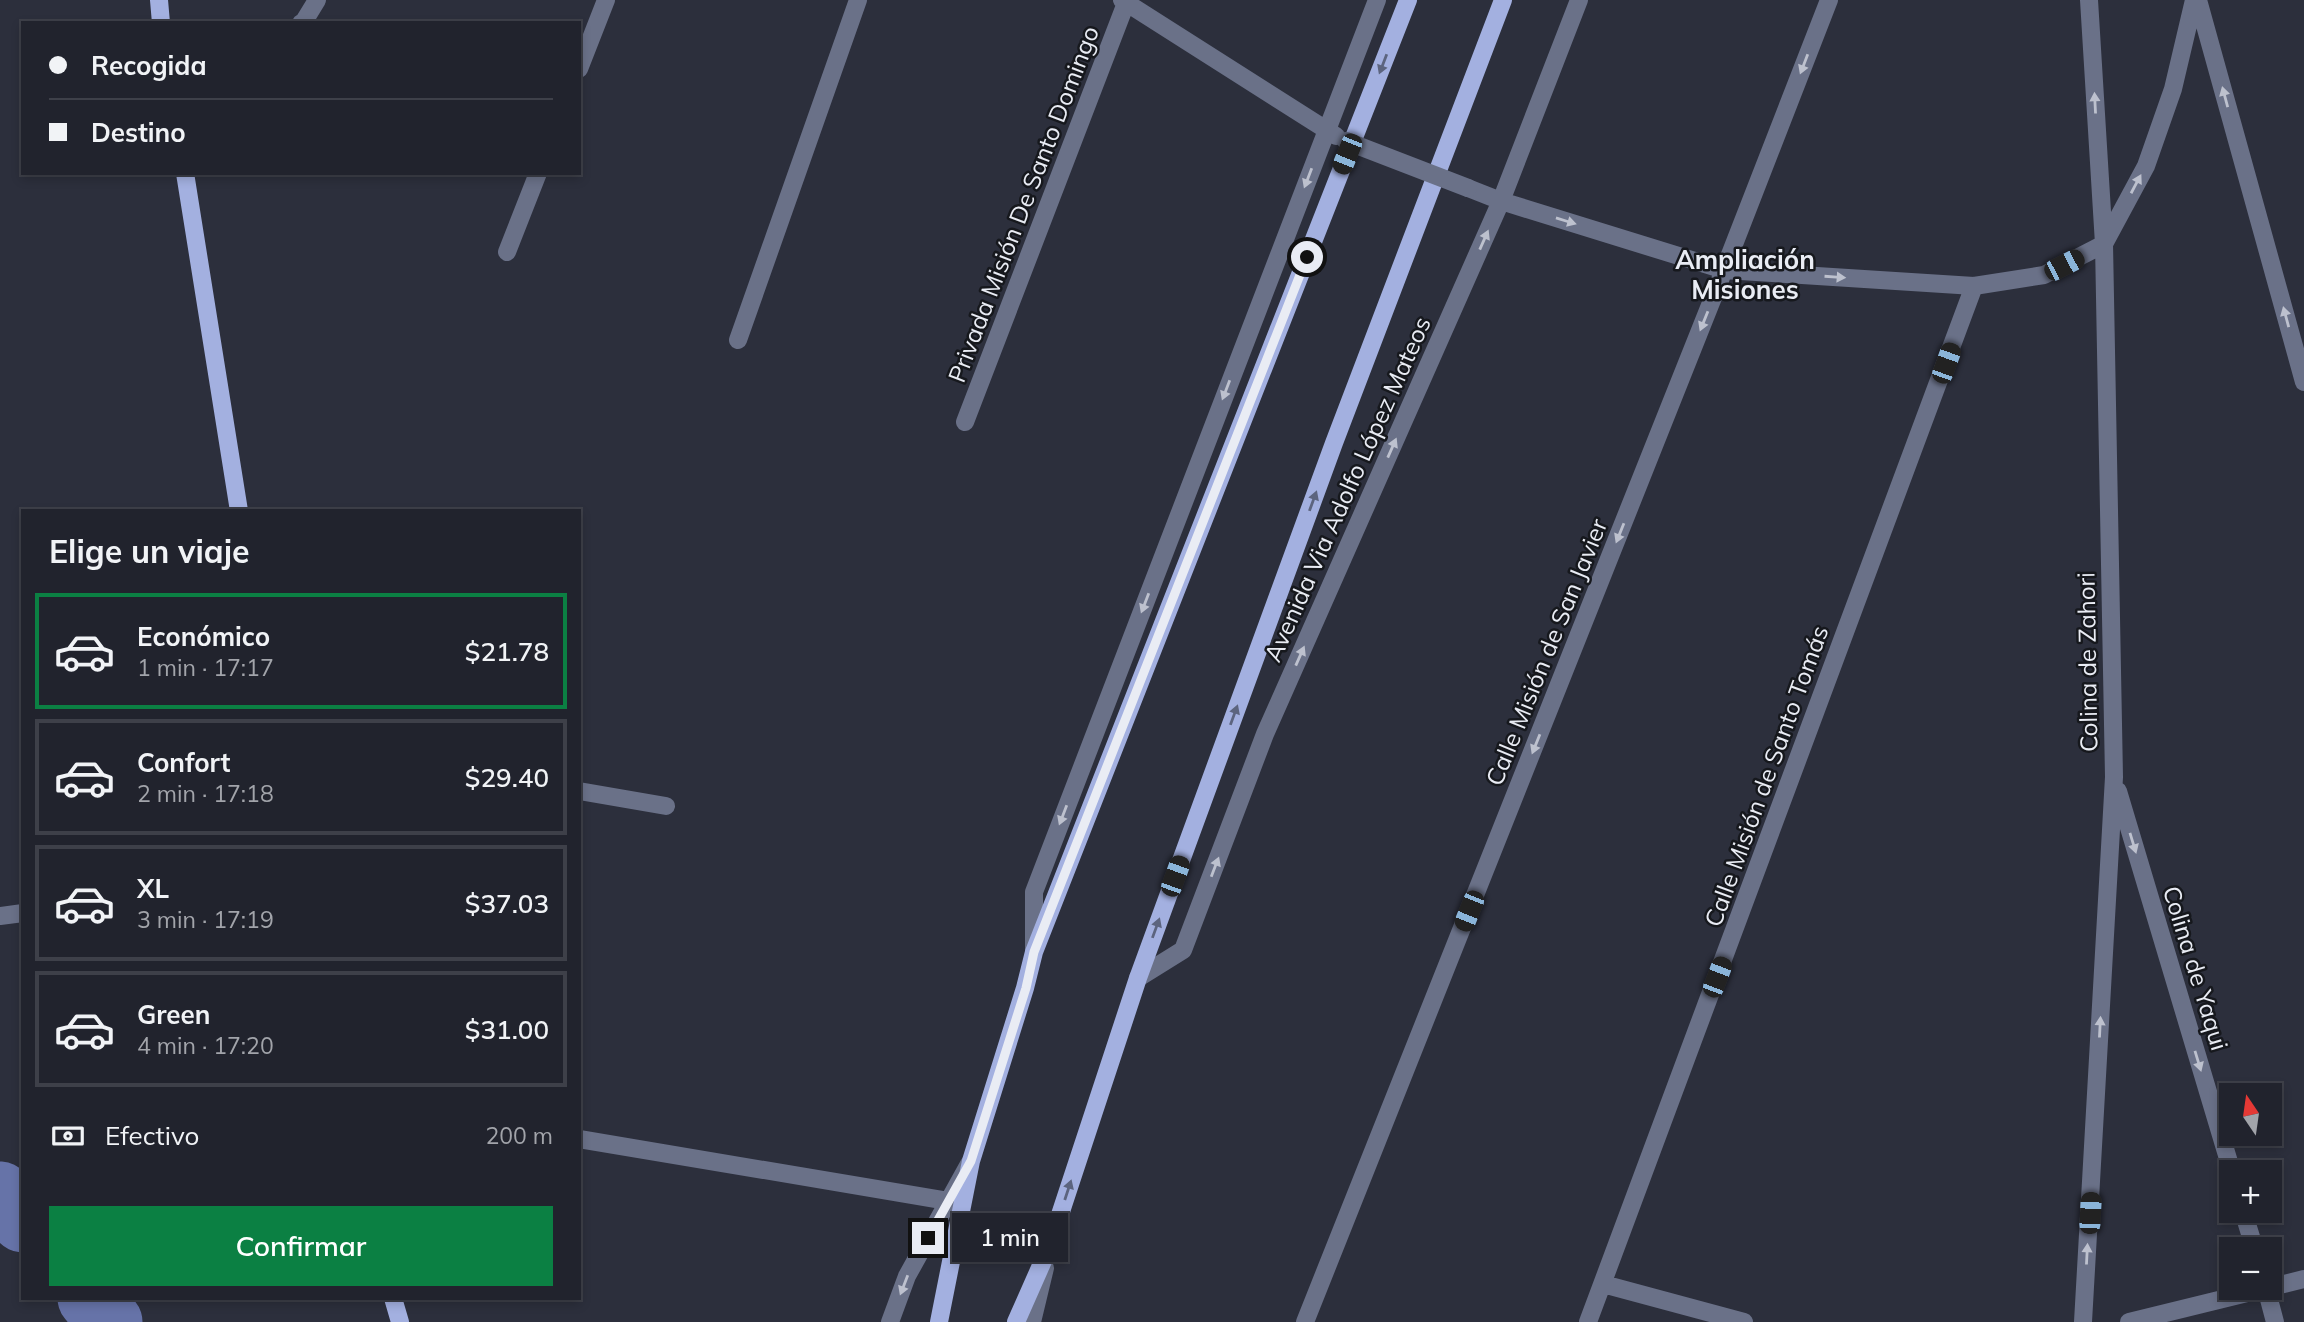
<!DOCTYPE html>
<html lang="es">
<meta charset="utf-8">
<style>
:root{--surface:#21232d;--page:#292b35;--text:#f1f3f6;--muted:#a2a4aa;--line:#3e4049;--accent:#0b8043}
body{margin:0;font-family:Mulish,sans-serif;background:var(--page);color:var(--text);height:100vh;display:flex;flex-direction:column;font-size:26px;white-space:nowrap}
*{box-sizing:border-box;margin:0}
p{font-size:23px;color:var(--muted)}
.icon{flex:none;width:38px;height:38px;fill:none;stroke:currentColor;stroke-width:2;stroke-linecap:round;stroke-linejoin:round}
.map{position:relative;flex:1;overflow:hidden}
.side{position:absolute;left:21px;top:509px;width:560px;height:791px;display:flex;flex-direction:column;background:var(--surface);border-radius:0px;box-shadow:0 4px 10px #0003,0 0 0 2px var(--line)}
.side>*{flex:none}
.hud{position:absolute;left:21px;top:21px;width:560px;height:154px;border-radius:0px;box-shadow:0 4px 10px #0003,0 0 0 2px var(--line);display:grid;align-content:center;height:154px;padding:0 28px;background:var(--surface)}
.needle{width:46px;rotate:347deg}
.controls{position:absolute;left:2219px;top:1083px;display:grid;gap:14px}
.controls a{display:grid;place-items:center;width:63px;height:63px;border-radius:0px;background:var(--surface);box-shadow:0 4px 10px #0003,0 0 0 2px var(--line);font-size:35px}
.end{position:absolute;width:32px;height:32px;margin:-16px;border:9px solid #e9ecf4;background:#111;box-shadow:0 0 0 4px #111}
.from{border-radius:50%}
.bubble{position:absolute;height:49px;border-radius:0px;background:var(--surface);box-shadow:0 4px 10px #0003,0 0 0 2px var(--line);font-size:23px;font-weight:600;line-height:49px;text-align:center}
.car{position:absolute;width:21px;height:42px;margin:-21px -10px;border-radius:9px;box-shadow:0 0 5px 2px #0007;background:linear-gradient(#222 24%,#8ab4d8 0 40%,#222 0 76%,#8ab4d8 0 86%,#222 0)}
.hud b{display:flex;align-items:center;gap:24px;height:66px;font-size:26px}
.hud b+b{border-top:2px solid var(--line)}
.hud i{width:18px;height:18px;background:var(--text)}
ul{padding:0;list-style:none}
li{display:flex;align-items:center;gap:21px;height:116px;margin:0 14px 10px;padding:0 14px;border:4px solid var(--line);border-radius:0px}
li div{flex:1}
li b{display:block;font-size:26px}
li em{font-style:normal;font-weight:600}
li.on{border-color:var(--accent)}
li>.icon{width:63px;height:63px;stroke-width:1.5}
h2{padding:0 28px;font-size:32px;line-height:84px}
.pay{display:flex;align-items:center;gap:18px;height:77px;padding:0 28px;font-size:26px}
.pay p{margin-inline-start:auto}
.cta{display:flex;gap:14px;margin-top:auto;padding:14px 28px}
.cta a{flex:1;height:80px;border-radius:0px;background:var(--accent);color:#fff;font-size:28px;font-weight:600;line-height:80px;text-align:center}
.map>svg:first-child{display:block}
</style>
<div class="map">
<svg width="2304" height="1322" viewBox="0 0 2304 1322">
<rect width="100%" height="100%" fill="#2c2f3c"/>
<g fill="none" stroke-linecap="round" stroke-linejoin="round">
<path stroke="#6673a8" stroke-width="65" d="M0 1194 23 1220
M90 1298 110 1322"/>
<path stroke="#6a7188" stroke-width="18" d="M1122 0 1336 136
M2198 0 2304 382
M301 23H303L317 0
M579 69 606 0
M1468 188 1501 201 1724 270 1974 286 2044 275 2104 244 2146 166 2173 89 2194 0
M507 252 538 173
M738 340 858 0
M965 422 1126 3
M579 791 666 806
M2118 791 2232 1172
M0 916 23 913
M1034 951V892L1377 0
M1138 978 1183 950 1265 734 1501 201 1579 0
M579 1139 948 1201
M2243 1211 2255 1250
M1603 1284 1744 1322
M2266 1288 2275 1322
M890 1322 907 1276 969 1164
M1032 1322 1045 1268
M1305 1322 1724 270 1829 0
M1588 1322 1974 286
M2083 1322 2114 777 2104 244 2089 0
M2129 1322 2304 1279"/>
<path stroke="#a3b0e0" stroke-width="18" d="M159 0 161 23
M185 173 239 511
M393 1298 400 1322
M939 1322 971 1161 1025 988 1034 952 1408 0
M1016 1322 1050 1245 1138 978 1334 443 1503 0"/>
<path stroke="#6a7188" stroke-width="18" d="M1346 141 1468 188"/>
</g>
<defs><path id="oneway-solid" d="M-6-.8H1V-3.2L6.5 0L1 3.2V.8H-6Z" transform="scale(1.75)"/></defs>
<g fill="#5c647e">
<use href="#oneway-solid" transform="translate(1383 64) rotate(111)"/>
<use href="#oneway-solid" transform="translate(1313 501) rotate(-70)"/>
<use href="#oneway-solid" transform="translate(1234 715) rotate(-70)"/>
<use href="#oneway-solid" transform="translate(1156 928) rotate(-70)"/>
<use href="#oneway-solid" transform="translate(1068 1190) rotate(-72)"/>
</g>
<g fill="#bdc1ce">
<use href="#oneway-solid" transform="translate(1804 64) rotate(111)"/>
<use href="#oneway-solid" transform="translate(2225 97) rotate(-105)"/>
<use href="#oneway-solid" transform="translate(2095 103) rotate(-93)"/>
<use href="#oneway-solid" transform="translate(1308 178) rotate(111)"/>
<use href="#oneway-solid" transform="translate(2136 184) rotate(-62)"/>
<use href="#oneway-solid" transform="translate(1566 221) rotate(17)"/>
<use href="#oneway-solid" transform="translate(1484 240) rotate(-66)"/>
<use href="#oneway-solid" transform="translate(1835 277) rotate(4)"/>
<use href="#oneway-solid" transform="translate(2286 317) rotate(-105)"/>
<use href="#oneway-solid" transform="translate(1704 321) rotate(112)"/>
<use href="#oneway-solid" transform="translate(1226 390) rotate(111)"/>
<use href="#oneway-solid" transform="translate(1392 448) rotate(-66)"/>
<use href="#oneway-solid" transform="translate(1620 533) rotate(112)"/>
<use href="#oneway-solid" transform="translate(1145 603) rotate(111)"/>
<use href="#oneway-solid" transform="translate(1300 656) rotate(-66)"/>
<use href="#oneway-solid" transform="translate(1536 744) rotate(112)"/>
<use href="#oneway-solid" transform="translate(1063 815) rotate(111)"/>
<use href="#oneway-solid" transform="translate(2133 843) rotate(73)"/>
<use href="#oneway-solid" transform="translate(1215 867) rotate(-69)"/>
<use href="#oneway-solid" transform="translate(2100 1027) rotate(-87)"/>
<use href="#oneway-solid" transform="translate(2198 1061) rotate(73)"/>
<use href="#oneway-solid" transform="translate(2087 1254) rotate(-87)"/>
<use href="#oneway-solid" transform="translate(904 1285) rotate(111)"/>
</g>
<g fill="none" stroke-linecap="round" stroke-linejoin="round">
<path stroke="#e9ecf4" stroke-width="9" d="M928 1238 971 1161 1026 988 1034 952 1307 257"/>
</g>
<g text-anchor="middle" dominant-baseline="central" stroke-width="5" stroke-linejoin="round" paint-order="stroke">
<g font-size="24" fill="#e9ecf4" stroke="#16181d">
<text transform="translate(1023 204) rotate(-69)">Privada Misión De Santo Domingo</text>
<text transform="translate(1347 489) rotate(-66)">Avenida Via Adolfo López Mateos</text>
<text transform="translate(1546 652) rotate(-68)">Calle Misión de San Javier</text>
<text transform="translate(2087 662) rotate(-91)">Colina de Zahori</text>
<text transform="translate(1766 776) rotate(-70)">Calle Misión de Santo Tomás</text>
<text transform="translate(2196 968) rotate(73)">Colina de Yaqui</text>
</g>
<g font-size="26" font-weight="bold" fill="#e9ecf4" stroke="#16181d">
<text x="1745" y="259">Ampliación<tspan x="1745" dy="30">Misiones</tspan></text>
</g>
</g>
</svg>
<div class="controls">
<a><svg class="needle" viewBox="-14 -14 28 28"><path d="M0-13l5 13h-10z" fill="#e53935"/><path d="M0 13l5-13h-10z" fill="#a2a4aa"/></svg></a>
<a>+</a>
<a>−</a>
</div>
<i class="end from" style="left:1307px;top:257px"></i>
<i class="end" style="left:928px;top:1238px"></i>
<div class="bubble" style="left:952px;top:1213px;width:116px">1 min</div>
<i class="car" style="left:1347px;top:154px;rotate:202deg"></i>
<i class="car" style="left:2064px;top:265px;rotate:63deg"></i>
<i class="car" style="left:1946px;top:363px;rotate:20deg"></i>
<i class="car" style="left:1175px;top:876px;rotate:20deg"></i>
<i class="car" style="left:1469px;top:911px;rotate:202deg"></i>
<i class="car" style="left:1717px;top:977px;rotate:21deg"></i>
<i class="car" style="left:2090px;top:1213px;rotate:3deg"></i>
<div class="hud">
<b><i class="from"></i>Recogida</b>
<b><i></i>Destino</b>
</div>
<section class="side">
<h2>Elige un viaje</h2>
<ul>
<li class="on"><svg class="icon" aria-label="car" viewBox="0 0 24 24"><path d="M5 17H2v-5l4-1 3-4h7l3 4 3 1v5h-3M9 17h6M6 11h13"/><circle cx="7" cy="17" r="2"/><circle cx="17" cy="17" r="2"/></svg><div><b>Económico</b><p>1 min · 17:17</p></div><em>$21.78</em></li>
<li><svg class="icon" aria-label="car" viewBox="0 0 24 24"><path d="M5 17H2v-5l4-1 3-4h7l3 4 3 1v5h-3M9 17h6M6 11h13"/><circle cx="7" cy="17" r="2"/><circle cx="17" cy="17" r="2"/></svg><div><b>Confort</b><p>2 min · 17:18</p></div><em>$29.40</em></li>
<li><svg class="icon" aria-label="car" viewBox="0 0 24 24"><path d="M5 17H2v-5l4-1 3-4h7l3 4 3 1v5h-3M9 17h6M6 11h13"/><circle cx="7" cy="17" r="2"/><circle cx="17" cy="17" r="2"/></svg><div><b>XL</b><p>3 min · 17:19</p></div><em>$37.03</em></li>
<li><svg class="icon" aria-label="car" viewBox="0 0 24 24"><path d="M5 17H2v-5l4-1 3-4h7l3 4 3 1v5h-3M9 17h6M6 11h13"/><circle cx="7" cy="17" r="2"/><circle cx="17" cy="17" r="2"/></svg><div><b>Green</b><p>4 min · 17:20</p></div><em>$31.00</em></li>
</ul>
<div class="pay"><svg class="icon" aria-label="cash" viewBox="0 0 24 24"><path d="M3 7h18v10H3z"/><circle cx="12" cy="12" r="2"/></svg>Efectivo<p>200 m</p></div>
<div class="cta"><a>Confirmar</a></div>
</section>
</div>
